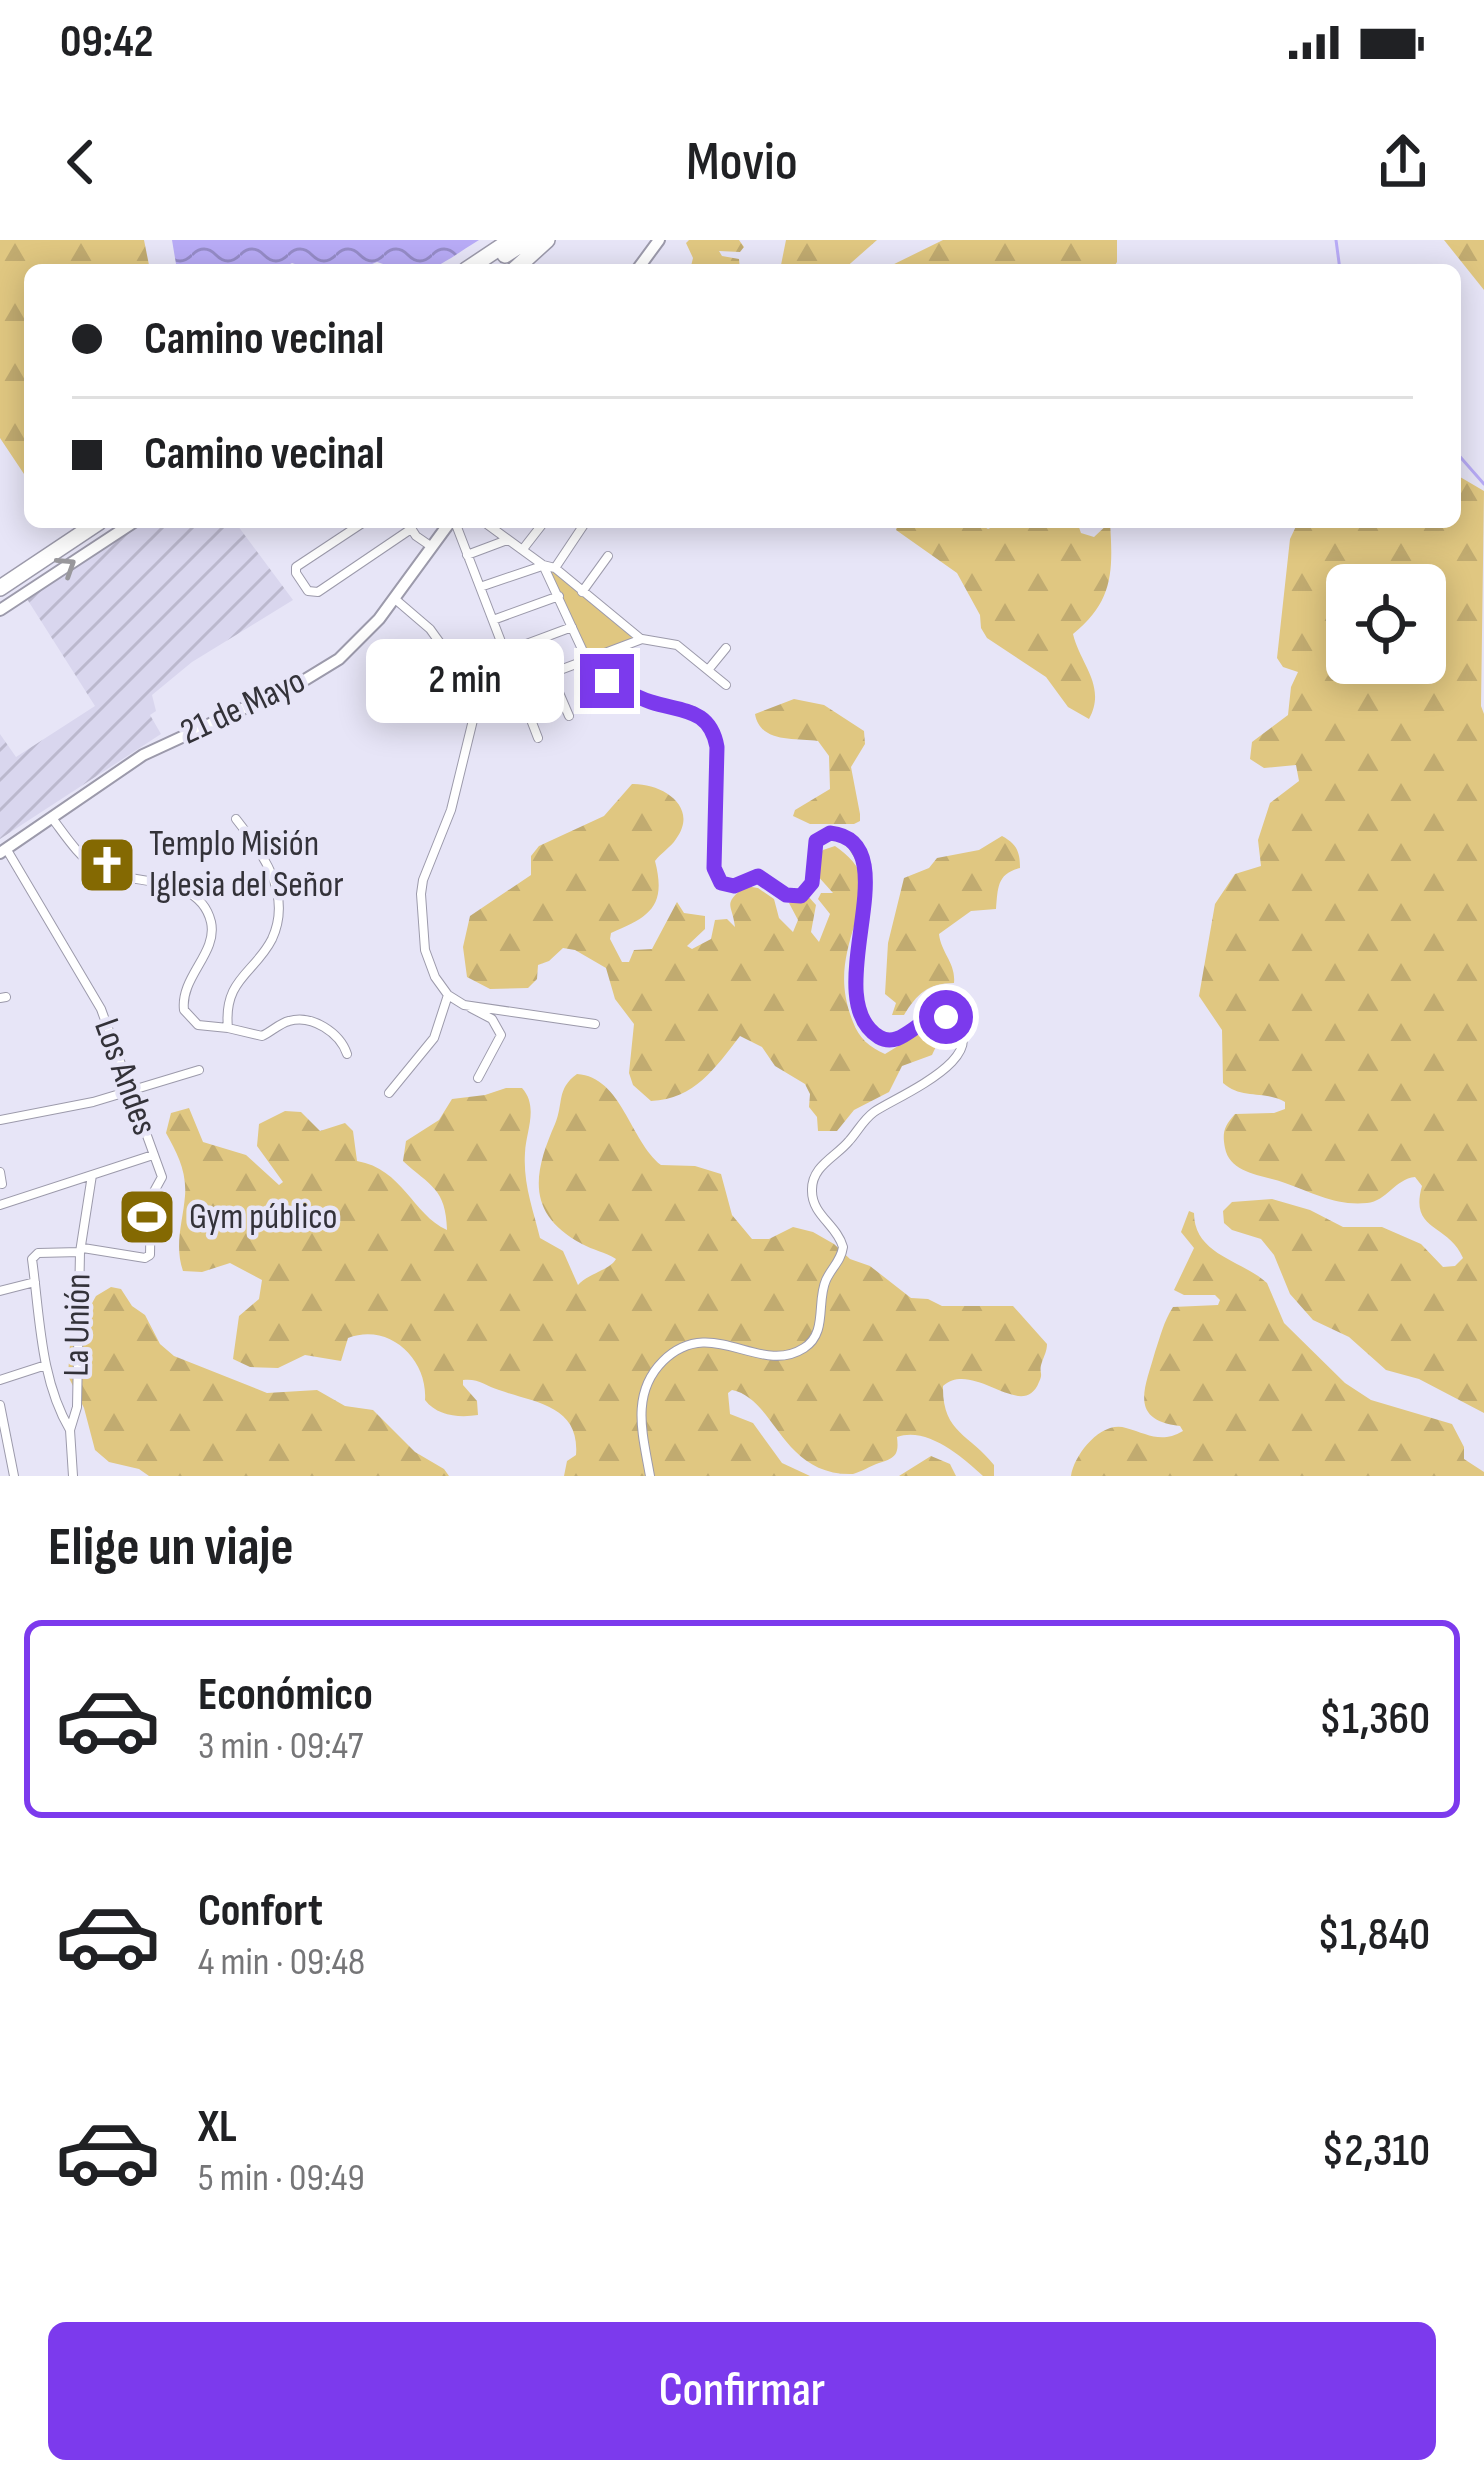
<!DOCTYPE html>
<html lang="es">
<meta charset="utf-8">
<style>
:root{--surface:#fff;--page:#f2f2f2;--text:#202124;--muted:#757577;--line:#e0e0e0;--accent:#7c3aed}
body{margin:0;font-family:"Sofia Sans Condensed",sans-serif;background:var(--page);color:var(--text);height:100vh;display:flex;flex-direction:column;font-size:45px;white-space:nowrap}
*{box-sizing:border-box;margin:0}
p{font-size:39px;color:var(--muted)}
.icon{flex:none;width:66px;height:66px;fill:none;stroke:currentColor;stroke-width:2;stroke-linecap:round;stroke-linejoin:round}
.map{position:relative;height:1236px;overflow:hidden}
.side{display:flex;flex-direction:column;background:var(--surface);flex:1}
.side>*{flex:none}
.banner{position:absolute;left:24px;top:24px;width:1437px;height:264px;border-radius:18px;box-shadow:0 6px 30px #0003;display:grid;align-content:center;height:264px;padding:0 48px;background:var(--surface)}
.buttons{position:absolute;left:1326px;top:324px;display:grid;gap:24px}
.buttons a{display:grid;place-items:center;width:120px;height:120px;border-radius:18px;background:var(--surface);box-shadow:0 6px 30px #0003;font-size:60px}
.end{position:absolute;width:54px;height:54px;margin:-27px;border:15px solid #7c3aed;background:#fff;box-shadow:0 0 0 6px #fff}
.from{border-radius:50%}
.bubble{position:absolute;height:84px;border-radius:18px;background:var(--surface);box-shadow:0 6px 30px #0003;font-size:39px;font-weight:600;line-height:84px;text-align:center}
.banner b{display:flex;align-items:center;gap:42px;height:114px;font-size:45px}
.banner b+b{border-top:3px solid var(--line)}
.banner i{width:30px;height:30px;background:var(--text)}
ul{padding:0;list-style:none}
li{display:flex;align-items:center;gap:36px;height:198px;margin:0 24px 18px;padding:0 24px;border:6px solid transparent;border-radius:18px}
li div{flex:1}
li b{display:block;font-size:45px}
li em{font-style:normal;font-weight:600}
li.on{border-color:var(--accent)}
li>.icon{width:108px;height:108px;stroke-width:1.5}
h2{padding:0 48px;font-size:54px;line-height:144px}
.button{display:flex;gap:24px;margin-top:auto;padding:24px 48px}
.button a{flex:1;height:138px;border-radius:18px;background:var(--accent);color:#fff;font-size:48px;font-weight:600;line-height:138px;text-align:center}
.status{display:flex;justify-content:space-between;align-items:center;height:84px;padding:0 60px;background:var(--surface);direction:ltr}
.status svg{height:33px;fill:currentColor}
header{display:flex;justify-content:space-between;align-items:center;height:156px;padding:0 48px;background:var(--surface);font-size:54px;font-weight:600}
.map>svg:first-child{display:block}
</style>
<div class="status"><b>09:42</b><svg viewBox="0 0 49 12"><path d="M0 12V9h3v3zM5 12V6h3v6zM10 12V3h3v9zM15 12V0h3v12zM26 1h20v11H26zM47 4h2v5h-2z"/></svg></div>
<header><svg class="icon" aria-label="back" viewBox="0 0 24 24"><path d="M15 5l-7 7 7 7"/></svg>Movio<svg class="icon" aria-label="share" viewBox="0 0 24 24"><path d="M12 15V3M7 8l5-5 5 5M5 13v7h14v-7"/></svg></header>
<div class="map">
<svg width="1484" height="1236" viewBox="0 0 1484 1236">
<defs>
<pattern id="industrial-furrows" width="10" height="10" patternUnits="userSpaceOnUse" patternTransform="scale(3)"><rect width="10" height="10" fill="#d9d6ee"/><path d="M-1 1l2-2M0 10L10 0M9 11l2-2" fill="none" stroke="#bbb8cd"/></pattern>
<pattern id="forest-firs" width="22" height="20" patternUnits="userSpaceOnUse" patternTransform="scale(3)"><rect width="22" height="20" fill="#e0c781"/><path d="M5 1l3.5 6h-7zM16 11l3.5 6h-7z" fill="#c1ab70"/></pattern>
<pattern id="water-waves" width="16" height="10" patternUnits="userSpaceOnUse" patternTransform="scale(3)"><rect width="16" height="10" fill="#b8abf6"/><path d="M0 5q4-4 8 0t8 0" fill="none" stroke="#968cc8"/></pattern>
</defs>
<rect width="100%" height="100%" fill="#e7e5f7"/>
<path fill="url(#industrial-furrows)" d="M142 282H235L293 360 192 422 152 455 156 471 150 475 161 494 0 599V494L16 517 95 466 27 359Z"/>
<path fill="url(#forest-firs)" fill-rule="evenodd" d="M0 0H144L150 30H30V243L0 198Z
M689 0H739L744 7 740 12 719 11 722 16 739 19 740 30H690L693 18 686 3Z
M786 0H877L843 30H780Z
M943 0H1117V22L1112 30H882Z
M1444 0H1484V50Z
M1455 234 1484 251 1481 466 1484 474V1173L1419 1139 1386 1130 1349 1097 1313 1080 1290 1054 1274 1015 1261 999 1232 990 1224 983 1223 971 1232 962 1272 959 1310 970 1343 987H1382L1421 1004 1443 1027 1455 1026 1463 1018C1448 983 1409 992 1422 946L1415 937C1395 939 1387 961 1367 963 1335 966 1314 953 1285 943 1263 935 1230 934 1225 908 1222 893 1224 886 1235 874L1274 873 1285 869V862C1265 850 1242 860 1223 843L1222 790 1199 756 1215 664 1235 634 1261 626 1258 600 1270 563 1299 541 1296 525 1264 528 1250 519 1252 502 1288 475 1291 447 1298 432 1283 427 1277 418 1290 299 1298 282H1455ZM1347 345H1425V423H1347Z
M898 282H976L988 289 1004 282H1077L1081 293 1094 297 1110 282C1113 331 1114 361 1073 394 1080 424 1107 446 1089 479L1068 467 1046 437 987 398 981 388 980 375 957 333 896 290Z
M794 459 824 465 864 491 865 504 851 527 860 574V581L854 584H810L793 576 795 570 830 549 829 516 818 501C794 498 760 503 755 474Z
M632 544C661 543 700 566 676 599 671 607 661 613 655 621 667 667 649 677 611 693L610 699 622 722H629L634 710 652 709 677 662 684 673 705 676V689L687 706 692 709 711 699 715 680 727 679 735 687C732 662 722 666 745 646L758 648 774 659 779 678 793 692 798 680 789 663 807 655 816 665 811 692 819 702 830 674 818 659 821 653H833L816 634V621L823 610 835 606C848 615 860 626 863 643 865 655 860 669 856 680 844 718 838 744 853 782 859 798 869 807 885 814L913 797 932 779 937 783 932 787 940 798 932 815 902 826 889 852 854 870 837 891H818L817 877 809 867 810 854 805 844 775 826 762 807 740 796C715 828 695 859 651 861L633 845 629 833 634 784 615 759 606 728 575 710 563 708 549 721 538 725 537 739 528 748 490 749 467 737 463 707 470 676 531 635V616L539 606 604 576Z
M1002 596C1017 604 1020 612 1020 628 997 634 998 647 996 669L971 671 939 694C941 713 956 723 954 743 928 743 917 754 904 775H892L896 763 885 754 888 703 904 638 929 628 937 618 979 610Z
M577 834C622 837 630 901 661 925L695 926 721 934 732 975 752 999H769L793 987 813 992 834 1004 850 1019 870 1026 911 1058 928 1059 942 1066H1013L1047 1104C1047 1111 1044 1116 1042 1122 1038 1133 1044 1132 1039 1142 1023 1183 974 1119 943 1146 942 1193 970 1194 994 1225V1236H983C962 1216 926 1186 897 1197 899 1214 896 1218 879 1223 870 1226 861 1232 853 1234 781 1236 776 1159 732 1150L728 1153 730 1174 753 1183 782 1223 810 1236H564L567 1221 576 1215C580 1165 535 1163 499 1150 486 1146 478 1138 463 1140V1145L477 1161 478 1175C459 1178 437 1176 425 1160 428 1119 389 1082 348 1098L341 1121 305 1115 278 1128 250 1127 233 1119 239 1076 259 1059 262 1040 230 1023 202 1032 183 1031C174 1005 183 981 185 956 187 931 177 913 166 893L171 873 189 868 203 902 246 915 279 945 283 942 257 906 259 884 285 871 301 872 320 891 345 883 353 891 357 921C403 929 412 974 447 990 446 948 430 946 403 921L406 901 439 880 452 859 485 855 506 848H522C539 867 526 891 525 913 523 944 533 969 540 998L563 1011 578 1045C589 1033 610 1030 616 1019 605 1012 593 1010 582 1004 526 974 533 934 555 884 564 863 556 849 577 834Z
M1189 971 1194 973C1194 1015 1242 1020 1267 1043L1284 1083 1345 1143 1371 1160 1452 1184 1464 1207V1219L1484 1232V1236H1071C1074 1215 1101 1180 1126 1188 1148 1194 1161 1204 1183 1191L1180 1186C1128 1180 1145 1148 1155 1112 1161 1095 1163 1083 1173 1067L1218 1065 1220 1060 1215 1055H1184L1174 1050 1194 1008 1181 992Z
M111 1047 121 1049 132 1066 145 1075 160 1104 174 1116 267 1153 317 1150 345 1166 373 1170 415 1212 444 1229 449 1236H149L139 1229 109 1222 95 1210 84 1168 68 1136 70 1103 96 1056Z
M931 1216 950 1224 956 1236H899Z"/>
<path fill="#e0c781" d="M539 324 549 328 638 399 584 418Z
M150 949 146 992 121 987V962Z"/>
<path fill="url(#water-waves)" d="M172 0H479C435 27 430 40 377 22 352 34 318 33 292 23L279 30H177Z"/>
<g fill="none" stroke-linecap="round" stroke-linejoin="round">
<path stroke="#b8abf6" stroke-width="3" d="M1336 0 1340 30
M1455 211 1484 244"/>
<g stroke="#9c9aab" stroke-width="10">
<path id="street" d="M364 282 296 327V333L308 351 318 352 411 289
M407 282 416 296 432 307
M455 282 538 498
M484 282 543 325 587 420 602 438 653 463 693 471 709 484 717 507 714 628 720 642 734 646 761 637 786 655 801 656 811 646 816 601 830 593 845 596C856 608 864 622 866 638 870 672 830 783 884 799 906 806 921 775 943 775 1008 812 895 857 874 872 863 880 858 891 849 901 836 917 811 926 812 951 812 975 837 985 843 1007 841 1021 832 1027 826 1040 816 1062 828 1093 804 1108 759 1137 712 1073 663 1121 630 1154 643 1195 650 1236
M523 309 544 282
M467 315 507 300
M543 325 555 328 641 399
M555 328 585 283
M480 347 542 326
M582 352 608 316
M395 359 430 389 466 439 474 458 473 480 451 570 423 640 421 654 425 710 435 737 448 755 464 765 595 784
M493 380 559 356
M505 412 572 387
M708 430 726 408
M551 434 569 476
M499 453 642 399 677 405 726 445
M52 578C65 595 78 616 97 628 130 647 199 632 211 682 218 713 180 737 184 770L198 785 228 788
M236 579C262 612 293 654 272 699 255 733 223 739 228 788L262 796C271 792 280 783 289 781 312 774 340 793 347 814
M7 610 101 769 162 937 151 957 150 1015 145 1018 83 1008
M0 758 6 757
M471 768 492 779 501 795 478 838
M389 853 434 798 448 755
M0 880 93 862 199 830
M0 932 2 944
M0 965 153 915
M0 1051 35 1042
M0 1140 46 1125
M0 1165 14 1236
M70 1190C40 1139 40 1077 32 1019L38 1013 80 1012
M73 1236 70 1190 77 1167 80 1012 92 935"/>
</g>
<g stroke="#9c9aab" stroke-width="14">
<path id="secondary" d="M637 30 659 0
M0 370 134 282
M0 613 143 515 303 441 339 419 379 379 450 282"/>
</g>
<g stroke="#9c9aab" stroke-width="18">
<path id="highway" d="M505 15 528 0
M466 30 511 0
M514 30 547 0
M0 348 99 282"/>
</g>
<use href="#street" stroke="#fff" stroke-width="8"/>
<use href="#secondary" stroke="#fff" stroke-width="10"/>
<use href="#highway" stroke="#fff" stroke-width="15"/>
</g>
<defs><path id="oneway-chevron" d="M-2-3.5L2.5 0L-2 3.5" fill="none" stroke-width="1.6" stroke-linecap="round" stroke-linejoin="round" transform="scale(3)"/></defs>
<use stroke="#99989c" href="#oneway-chevron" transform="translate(67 326) rotate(-33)"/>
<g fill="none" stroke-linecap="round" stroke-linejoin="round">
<path stroke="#7c3aed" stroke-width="15" d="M607 441C621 448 635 457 651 462 682 472 710 468 717 507L714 628 721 643 734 646 758 636 786 655 801 656 812 643 816 601 830 593C913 602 815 758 879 797 903 811 921 771 946 777"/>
</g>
<defs>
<g id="church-square" transform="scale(3)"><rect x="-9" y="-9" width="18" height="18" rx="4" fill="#846902" stroke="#e7e5f7"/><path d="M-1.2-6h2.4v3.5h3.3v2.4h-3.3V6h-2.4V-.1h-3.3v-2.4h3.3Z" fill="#fff"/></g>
<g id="stadium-square" transform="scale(3)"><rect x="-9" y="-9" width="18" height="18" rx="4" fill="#846902" stroke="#e7e5f7"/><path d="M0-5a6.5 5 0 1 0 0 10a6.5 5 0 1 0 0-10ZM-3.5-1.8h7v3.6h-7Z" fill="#fff"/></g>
</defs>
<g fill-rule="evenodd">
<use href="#church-square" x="107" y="625"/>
<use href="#stadium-square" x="147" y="977"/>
</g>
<g text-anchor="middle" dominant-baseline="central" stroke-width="9" stroke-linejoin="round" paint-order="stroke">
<g font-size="36" fill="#333239" stroke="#e7e5f7">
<text transform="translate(243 467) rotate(-25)">21 de Mayo</text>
<text transform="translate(125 837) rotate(70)">Los Andes</text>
<text transform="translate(78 1085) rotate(-89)">La Unión</text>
</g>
<g font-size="36" fill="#333239" stroke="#e7e5f7" text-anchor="start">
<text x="149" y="604">Templo Misión<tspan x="149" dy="41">Iglesia del Señor</tspan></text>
<text x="189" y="977">Gym público</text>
</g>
</g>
</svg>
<div class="buttons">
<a><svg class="icon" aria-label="locate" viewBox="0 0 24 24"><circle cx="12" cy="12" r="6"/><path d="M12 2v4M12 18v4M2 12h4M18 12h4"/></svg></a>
</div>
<i class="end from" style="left:946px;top:777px"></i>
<i class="end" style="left:607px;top:441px"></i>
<div class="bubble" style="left:366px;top:399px;width:198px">2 min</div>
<div class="banner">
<b><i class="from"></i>Camino vecinal</b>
<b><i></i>Camino vecinal</b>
</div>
</div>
<section class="side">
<h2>Elige un viaje</h2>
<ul>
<li class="on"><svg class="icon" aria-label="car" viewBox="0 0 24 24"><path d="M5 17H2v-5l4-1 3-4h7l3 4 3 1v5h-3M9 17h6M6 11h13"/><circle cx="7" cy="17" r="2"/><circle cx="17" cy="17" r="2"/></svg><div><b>Económico</b><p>3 min · 09:47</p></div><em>$1,360</em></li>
<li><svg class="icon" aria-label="car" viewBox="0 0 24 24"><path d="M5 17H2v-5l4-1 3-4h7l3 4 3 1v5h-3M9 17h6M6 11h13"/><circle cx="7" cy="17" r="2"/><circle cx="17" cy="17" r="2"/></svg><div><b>Confort</b><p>4 min · 09:48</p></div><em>$1,840</em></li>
<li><svg class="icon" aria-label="car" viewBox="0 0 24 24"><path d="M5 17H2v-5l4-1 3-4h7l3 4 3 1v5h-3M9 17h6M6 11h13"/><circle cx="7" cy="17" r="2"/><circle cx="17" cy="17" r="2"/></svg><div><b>XL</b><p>5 min · 09:49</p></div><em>$2,310</em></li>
</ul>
<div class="button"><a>Confirmar</a></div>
</section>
